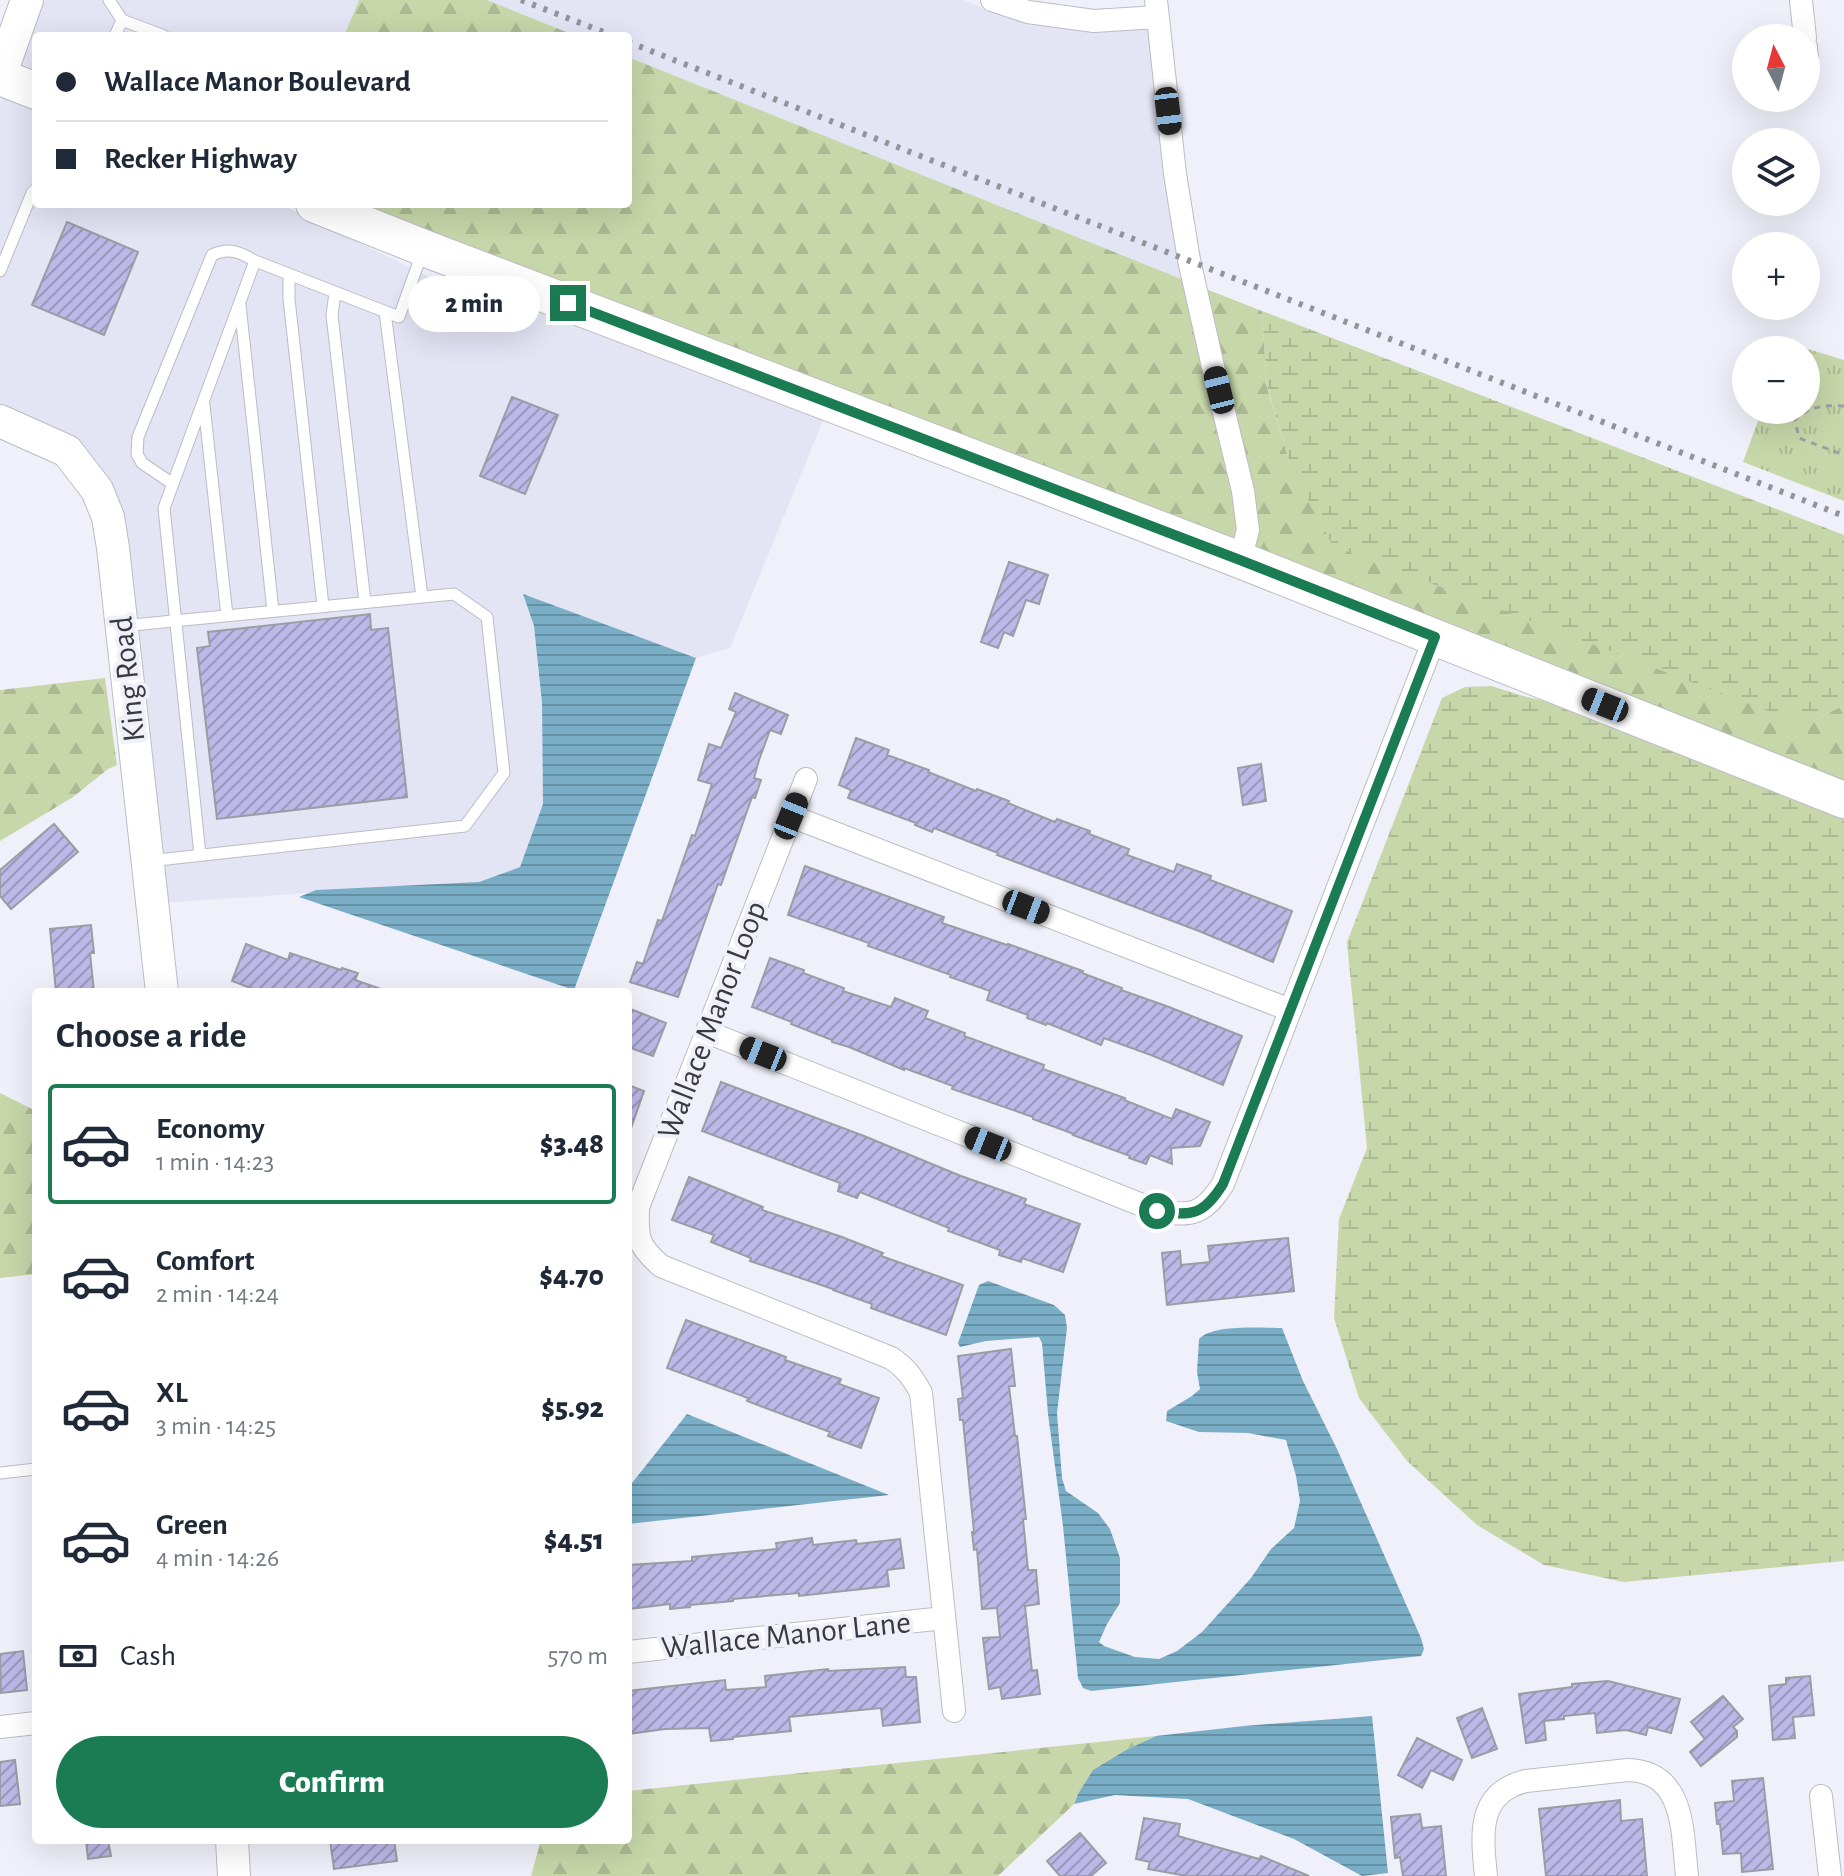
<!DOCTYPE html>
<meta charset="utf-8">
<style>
:root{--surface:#fff;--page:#f6f6f7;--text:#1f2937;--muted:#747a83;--line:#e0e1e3;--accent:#1b7b53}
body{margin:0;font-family:"Alegreya Sans",sans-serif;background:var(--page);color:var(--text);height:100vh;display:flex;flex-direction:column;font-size:30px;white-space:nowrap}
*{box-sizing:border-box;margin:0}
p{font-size:26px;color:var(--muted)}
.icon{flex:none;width:44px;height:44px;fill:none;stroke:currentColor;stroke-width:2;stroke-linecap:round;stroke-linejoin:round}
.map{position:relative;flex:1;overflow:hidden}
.sheet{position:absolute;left:32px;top:988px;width:600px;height:856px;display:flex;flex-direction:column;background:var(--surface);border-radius:8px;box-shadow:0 8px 32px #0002}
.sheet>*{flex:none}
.hud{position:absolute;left:32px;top:32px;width:600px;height:176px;border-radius:8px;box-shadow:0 8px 32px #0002;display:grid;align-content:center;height:176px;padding:0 24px;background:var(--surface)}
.needle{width:52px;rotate:354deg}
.fabs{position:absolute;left:1732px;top:24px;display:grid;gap:16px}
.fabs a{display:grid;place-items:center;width:88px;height:88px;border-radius:50%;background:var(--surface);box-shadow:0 8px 32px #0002;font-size:40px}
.end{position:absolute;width:36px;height:36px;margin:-18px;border:10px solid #1b7b53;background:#fff;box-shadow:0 0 0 4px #fff}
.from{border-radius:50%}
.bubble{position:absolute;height:56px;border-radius:28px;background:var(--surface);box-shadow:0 8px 32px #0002;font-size:26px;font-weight:800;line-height:56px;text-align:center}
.car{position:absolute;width:24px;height:48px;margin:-24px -12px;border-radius:10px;box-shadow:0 0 6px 2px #0007;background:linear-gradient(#222 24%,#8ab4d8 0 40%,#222 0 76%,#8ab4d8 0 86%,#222 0)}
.hud b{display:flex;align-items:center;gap:28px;height:76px;font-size:30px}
.hud b+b{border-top:2px solid var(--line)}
.hud i{width:20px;height:20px;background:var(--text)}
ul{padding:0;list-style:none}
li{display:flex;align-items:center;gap:24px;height:120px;margin:0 16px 12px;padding:0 8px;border:4px solid transparent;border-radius:8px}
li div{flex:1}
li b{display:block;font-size:30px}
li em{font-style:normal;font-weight:800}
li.on{border-color:var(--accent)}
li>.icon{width:72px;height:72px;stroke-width:1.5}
h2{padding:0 24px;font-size:36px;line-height:96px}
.pay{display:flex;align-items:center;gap:20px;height:88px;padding:0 24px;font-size:30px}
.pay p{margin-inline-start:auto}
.action{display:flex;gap:16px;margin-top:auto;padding:16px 24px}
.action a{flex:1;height:92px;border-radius:48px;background:var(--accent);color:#fff;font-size:32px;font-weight:800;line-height:92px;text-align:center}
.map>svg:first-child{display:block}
</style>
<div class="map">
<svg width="1844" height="1876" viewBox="0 0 1844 1876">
<defs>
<pattern id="grass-tufts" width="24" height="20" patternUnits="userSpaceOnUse" patternTransform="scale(2)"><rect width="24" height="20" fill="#c7d7a9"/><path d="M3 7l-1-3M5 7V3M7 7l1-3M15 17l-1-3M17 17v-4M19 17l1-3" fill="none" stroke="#acb992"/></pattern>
<pattern id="forest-firs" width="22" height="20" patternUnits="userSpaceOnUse" patternTransform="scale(2)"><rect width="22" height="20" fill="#c7d7a9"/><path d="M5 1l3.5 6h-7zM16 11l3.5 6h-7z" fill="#acb992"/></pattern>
<pattern id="wetland-marsh" width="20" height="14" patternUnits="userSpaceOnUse" patternTransform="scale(2)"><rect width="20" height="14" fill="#c7d7a9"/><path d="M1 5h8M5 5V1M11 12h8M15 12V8" fill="none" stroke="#acb992"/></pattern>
<pattern id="water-rules" width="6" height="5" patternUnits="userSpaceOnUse" patternTransform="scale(2)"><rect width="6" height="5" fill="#7aaec7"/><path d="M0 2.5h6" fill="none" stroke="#658fa3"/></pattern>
<pattern id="building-hatch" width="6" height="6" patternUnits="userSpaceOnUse" patternTransform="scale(2)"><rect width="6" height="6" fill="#bcb9e8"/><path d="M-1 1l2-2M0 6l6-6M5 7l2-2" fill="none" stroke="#9a97bd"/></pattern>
</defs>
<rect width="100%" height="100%" fill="#eff0f9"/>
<path fill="#e3e4f4" d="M38 0H359L344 36H36V80L13 70Z
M487 0H964L992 12 1024 22 1061 28 1094 32 1149 29 1184 280 628 57V36H576Z
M5 90 36 103V204H280L520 321 530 300 826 413 730 648 696 658 523 595 534 626 542 703 543 804 520 867 479 882 316 890 308 893 162 903 117 515 0 410V103Z"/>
<path fill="url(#grass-tufts)" d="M1788 343 1844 360V501L1743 462 1762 410H1806V350H1785Z"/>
<path fill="url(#forest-firs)" d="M359 0H487L576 36H344Z
M628 57 1184 280 1234 493 1238 529 1234 546 343 204H628Z
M1206 289 1262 311 1267 388 1292 470 1816 719 1844 705V789L1252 553Z
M105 678 117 765 108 769 73 797 0 841V690Z
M0 1093 36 1111V1274L0 1278Z
M1156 1736 1128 1749 1078 1794 1074 1804 998 1876H531L541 1840H628V1791Z"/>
<path fill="url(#wetland-marsh)" d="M1262 311 1844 535V705L1816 719 1776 714 1333 546 1292 470 1267 387Z
M1491 686 1527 697 1583 709 1844 818V1561L1624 1582 1544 1565 1477 1525 1407 1461 1359 1398 1334 1318 1339 1219 1367 1148 1347 942 1442 698 1465 687Z"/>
<path fill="url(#water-rules)" d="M523 594 696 658 574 990 299 897 316 890 479 882 520 867 543 804 542 703 534 626Z
M988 1281 1054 1305 1065 1315 1067 1328 1057 1413 1062 1478 1066 1491 1098 1513 1110 1529 1120 1558V1603L1107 1624 1099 1642 1104 1646 1135 1657 1159 1659 1177 1651 1202 1632 1251 1578 1271 1549 1294 1528 1300 1501 1296 1476 1286 1440 1248 1433 1199 1432 1166 1421 1167 1411 1192 1396 1200 1389 1197 1372 1199 1339C1213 1324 1261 1328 1282 1328L1303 1381 1337 1449 1421 1638 1424 1649 1421 1656 1091 1691 1083 1688 1078 1678 1063 1526 1048 1414 1042 1343 1039 1337 986 1341 960 1347 958 1343 979 1285Z
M687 1414 889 1495 628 1524V1488Z
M1372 1716 1388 1873 1362 1876 1294 1839 1188 1799 1115 1795 1074 1804 1078 1794 1093 1770 1128 1749 1156 1736 1244 1726Z"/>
<path fill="url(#building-hatch)" stroke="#9c9ca4" stroke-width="2" d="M67 222 138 252 104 335 32 305Z
M512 397 558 415 525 494 480 476Z
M1009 562 1048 575 1039 604 1026 600 1013 636 1004 632 998 648 981 642Z
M370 614 371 630 388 628 407 797 217 819 197 648 210 646 208 632Z
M735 693 788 715 781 734 770 730 759 760 754 778 761 780 755 798 752 797 721 885 718 884 678 997 630 982 637 962 643 964 658 920 662 921 692 835 695 836 712 784 698 780 709 744 721 748 736 712 729 709Z
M856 738 889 750 887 755 929 770 928 772 976 791 977 789 1009 801 1008 803 1055 822 1057 819 1090 831 1089 834 1129 849 1127 855 1174 872 1177 864 1211 876 1210 880 1292 911 1273 962 1199 931 997 855 998 853 934 828 932 832 915 825 916 823 848 798 851 790 839 785Z
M1261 764 1266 801 1243 805 1238 768Z
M54 824 78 852 11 909 0 896V870Z
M805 866 944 917 942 923 1007 945 1008 944 1083 971 1082 973 1122 988 1121 990 1169 1007 1242 1036 1223 1085 1151 1055 1104 1038 1101 1045 1047 1023 1046 1025 1027 1018 1028 1015 987 1000 990 991 950 977 951 975 868 946 869 943 788 915Z
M91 925 94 953H90L94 992H56L50 929Z
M246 944 288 960 290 953 341 970 342 968 358 973 355 980 384 990 383 992H261L232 981Z
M770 958 804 970 803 973 844 988 843 991 891 1007 895 998 928 1011 925 1018 965 1033 964 1036 1044 1065 1043 1069 1125 1098 1124 1100 1172 1119 1176 1109 1210 1122 1200 1146 1171 1148 1172 1164 1150 1155 1146 1164 1129 1158 1130 1156 1073 1135 1074 1134 1033 1119V1117L952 1089 953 1086 904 1068V1070L849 1047 832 1042V1040L791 1024 792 1022 752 1007Z
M628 1008 666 1023 653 1056 628 1047Z
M721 1082 864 1136 961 1176 1026 1199 1024 1204 1080 1224 1063 1272 1022 1258 1021 1262 999 1255 1000 1250 948 1231 949 1228 860 1192 857 1198 838 1191 840 1183 702 1131Z
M628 1085 644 1091 630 1131H628Z
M689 1177 763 1207 762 1210 842 1237 883 1253 881 1256 963 1285 946 1335 871 1308 872 1304 833 1290V1289L750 1261 751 1258 711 1242 714 1235 672 1220Z
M1288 1238 1294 1291 1167 1305 1162 1253 1180 1251 1181 1265 1210 1262 1208 1246Z
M686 1320 770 1351 786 1357 785 1360 841 1379 839 1384 879 1398 861 1448 828 1436 830 1432 747 1401 748 1398 667 1368Z
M1011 1349 1015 1386H1009L1015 1436H1017L1026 1519H1023L1028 1570H1036L1039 1604 1025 1606 1032 1671 1037 1670 1040 1694 1002 1699 1000 1687 989 1689 983 1638 1000 1637 997 1608 982 1609 977 1549 974 1550 972 1532H974L963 1420H960L958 1399 963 1398 958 1356Z
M812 1538 813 1545 856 1540 857 1544 900 1539 904 1568 887 1570 889 1586 799 1596V1593L733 1599V1601L690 1605V1607L670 1609V1604L628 1609V1565L692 1561V1557L777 1549 776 1543Z
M23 1651 27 1690 1 1693 0 1654Z
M905 1667 906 1677H916L920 1722 883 1726 881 1708 789 1717 791 1731 733 1737V1739L711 1741 709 1728 665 1729 628 1734V1691L725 1680 726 1690 766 1687 765 1676 828 1669V1671Z
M1810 1676 1814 1715 1793 1717 1795 1738 1773 1740 1769 1686 1786 1684V1678Z
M1608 1681 1680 1699 1671 1733 1648 1727 1646 1735 1626 1730 1597 1733 1595 1713 1564 1716V1719L1544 1721 1546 1740 1526 1743 1519 1694 1572 1687V1684Z
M1723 1696 1743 1719 1733 1727 1737 1731V1737L1701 1766 1690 1752 1705 1739 1691 1722Z
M1482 1708 1497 1749 1472 1758 1457 1718Z
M1417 1738 1462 1760 1453 1780 1431 1770 1422 1788 1398 1775Z
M15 1760 20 1804 0 1806V1762Z
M1763 1778 1773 1869 1742 1872 1741 1853 1723 1854 1720 1824H1717L1715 1803 1734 1801 1732 1781Z
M1620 1800 1621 1821 1642 1819 1647 1876H1546L1539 1809Z
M1420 1814 1422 1828 1441 1826 1446 1876H1403L1400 1857 1395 1858 1391 1817Z
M1144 1818 1180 1824 1178 1836 1259 1859 1261 1856 1309 1876H1187L1148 1869 1150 1862 1136 1859Z
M1080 1833 1106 1863 1091 1876H1060L1047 1861Z
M86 1840H108L111 1856 88 1859Z
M330 1840H394L397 1861 334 1869Z"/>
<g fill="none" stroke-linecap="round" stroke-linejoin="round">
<g stroke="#bcbcc5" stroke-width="13">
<path id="lane" d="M109 0 122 20 164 36
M115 36 122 20
M0 271 32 193 36 189
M289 275V299L323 606
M335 293 332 315 365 602
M240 305 273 611
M385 312 422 597
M204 405 227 616
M173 484 142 463 137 454 138 437 212 255C229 247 240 252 255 261
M122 626 454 594 487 617 504 773 465 826 149 861
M200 855 164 508 255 261 399 317 422 253
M0 1473 36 1469"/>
</g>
<g stroke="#bcbcc5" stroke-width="24">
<path id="street" d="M992 0 1028 12 1094 21 1157 17
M1156 0 1175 174 1189 260 1212 362 1243 491 1248 530 1240 560
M1801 0 1805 38
M1806 47 1807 59
M806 779 638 1207C637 1238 637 1245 661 1266L891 1358C906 1368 913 1378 921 1393L954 1711
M791 816 1290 1010
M707 1032 1157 1211C1192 1217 1204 1214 1223 1184L1435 637
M628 1652 944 1618
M0 1727 36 1723
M1821 1796 1830 1876
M1486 1876C1482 1836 1476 1793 1526 1781L1628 1770C1686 1772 1682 1833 1687 1876"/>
</g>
<g stroke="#bcbcc5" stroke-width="34">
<path id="secondary" d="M0 76 27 0
M0 421 67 451 97 490 108 517 113 548 162 992
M232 1840 234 1876"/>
</g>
<g stroke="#bcbcc5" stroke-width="38">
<path id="primary" d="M0 77 36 91
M314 204 424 248 1240 560 1844 800"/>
</g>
<path stroke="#9e9ea5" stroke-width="3" stroke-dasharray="6 6" stroke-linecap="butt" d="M1844 406C1825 405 1809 406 1795 420L1799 438 1844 455"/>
<use href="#lane" stroke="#fff" stroke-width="11"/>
<use href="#street" stroke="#fff" stroke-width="22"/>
<use href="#secondary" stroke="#fff" stroke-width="32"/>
<use href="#primary" stroke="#fff" stroke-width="36"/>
<path stroke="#93949a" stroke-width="6" stroke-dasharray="4 8" stroke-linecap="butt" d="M521 0 614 36
M628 42 1844 516"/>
</g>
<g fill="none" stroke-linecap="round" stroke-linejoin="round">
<path stroke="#1b7b53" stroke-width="10" d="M568 303 1240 560 1435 637 1223 1184C1204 1214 1193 1217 1157 1211"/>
</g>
<g text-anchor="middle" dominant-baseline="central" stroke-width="8" stroke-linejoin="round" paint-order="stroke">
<g font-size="32" fill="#3a3a3e" stroke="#eff0f9">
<text transform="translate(128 679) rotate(-96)">King Road</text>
<text transform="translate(712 1020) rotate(-69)">Wallace Manor Loop</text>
<text transform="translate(786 1635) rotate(-6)">Wallace Manor Lane</text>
</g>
</g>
</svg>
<div class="fabs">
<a><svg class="needle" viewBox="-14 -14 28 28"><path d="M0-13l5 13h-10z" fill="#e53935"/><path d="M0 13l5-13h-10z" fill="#747a83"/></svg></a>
<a><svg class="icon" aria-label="layers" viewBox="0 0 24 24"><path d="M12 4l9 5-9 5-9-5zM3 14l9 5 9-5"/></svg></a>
<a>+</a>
<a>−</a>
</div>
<i class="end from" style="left:1157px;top:1211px"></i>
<i class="end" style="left:568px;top:303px"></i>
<div class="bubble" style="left:408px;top:276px;width:132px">2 min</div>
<i class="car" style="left:1168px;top:111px;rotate:173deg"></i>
<i class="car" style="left:1219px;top:390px;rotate:346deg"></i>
<i class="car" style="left:1605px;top:705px;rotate:292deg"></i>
<i class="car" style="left:791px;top:816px;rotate:22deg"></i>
<i class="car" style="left:1026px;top:907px;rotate:111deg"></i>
<i class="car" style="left:763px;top:1054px;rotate:292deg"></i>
<i class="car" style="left:988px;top:1144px;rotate:292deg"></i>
<div class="hud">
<b><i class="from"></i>Wallace Manor Boulevard</b>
<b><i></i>Recker Highway</b>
</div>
<section class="sheet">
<h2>Choose a ride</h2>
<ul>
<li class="on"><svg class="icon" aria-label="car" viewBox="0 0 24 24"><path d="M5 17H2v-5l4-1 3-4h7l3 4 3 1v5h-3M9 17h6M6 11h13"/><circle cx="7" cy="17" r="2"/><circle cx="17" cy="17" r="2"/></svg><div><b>Economy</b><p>1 min · 14:23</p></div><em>$3.48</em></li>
<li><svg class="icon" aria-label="car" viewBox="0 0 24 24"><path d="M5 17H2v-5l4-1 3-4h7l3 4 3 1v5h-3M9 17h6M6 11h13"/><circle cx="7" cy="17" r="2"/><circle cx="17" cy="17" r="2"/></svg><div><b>Comfort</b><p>2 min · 14:24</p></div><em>$4.70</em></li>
<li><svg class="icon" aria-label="car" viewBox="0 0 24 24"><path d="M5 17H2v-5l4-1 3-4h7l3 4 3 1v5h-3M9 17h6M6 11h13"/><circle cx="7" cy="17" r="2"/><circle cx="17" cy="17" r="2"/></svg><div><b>XL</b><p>3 min · 14:25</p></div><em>$5.92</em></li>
<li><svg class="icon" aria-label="car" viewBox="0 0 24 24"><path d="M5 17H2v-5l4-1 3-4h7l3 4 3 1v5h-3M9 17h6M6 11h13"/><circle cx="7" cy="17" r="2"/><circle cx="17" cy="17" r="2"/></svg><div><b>Green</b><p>4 min · 14:26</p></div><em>$4.51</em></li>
</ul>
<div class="pay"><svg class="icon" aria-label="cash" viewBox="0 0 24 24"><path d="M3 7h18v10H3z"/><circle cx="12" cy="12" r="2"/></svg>Cash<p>570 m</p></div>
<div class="action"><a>Confirm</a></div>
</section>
</div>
